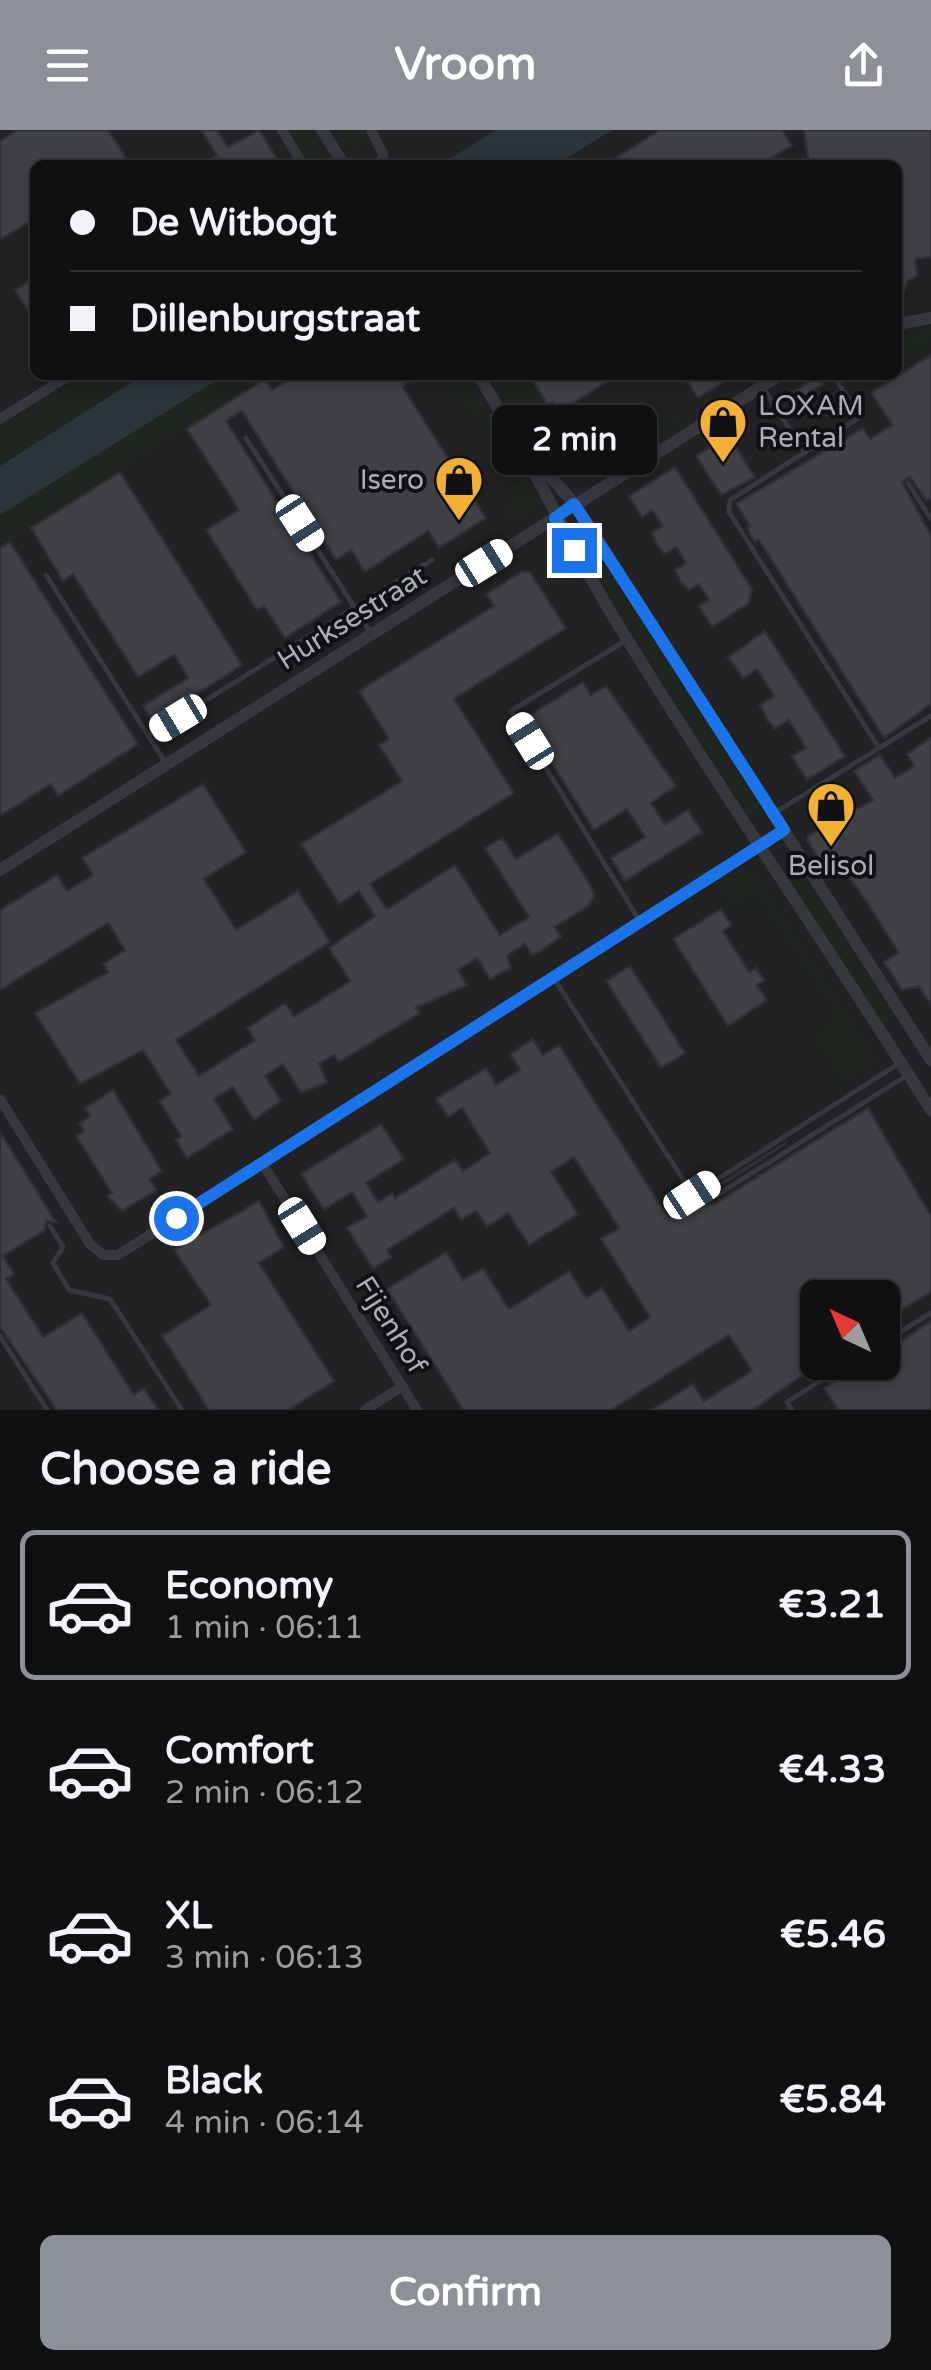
<!DOCTYPE html>
<meta charset="utf-8">
<style>
:root{--surface:#101012;--page:#1e1e20;--text:#f1f3f6;--muted:#9c9d9f;--line:#303032;--accent:#8c9099}
body{margin:0;font-family:"Varela Round",sans-serif;background:var(--page);color:var(--text);height:100vh;display:flex;flex-direction:column;font-size:38px;white-space:nowrap}
*{box-sizing:border-box;margin:0}
p{font-size:32px;color:var(--muted)}
.icon{flex:none;width:55px;height:55px;fill:none;stroke:currentColor;stroke-width:2;stroke-linecap:round;stroke-linejoin:round}
.map{position:relative;height:1280px;overflow:hidden}
.drawer{display:flex;flex-direction:column;background:var(--surface);flex:1}
.drawer>*{flex:none}
.top-card{position:absolute;left:30px;top:30px;width:872px;height:220px;border-radius:15px;box-shadow:0 5px 15px #0003,0 0 0 2px var(--line);display:grid;align-content:center;height:220px;padding:0 40px;background:var(--surface)}
.needle{width:65px;rotate:316deg}
.tools{position:absolute;left:800px;top:1150px;display:grid;gap:20px}
.tools a{display:grid;place-items:center;width:100px;height:100px;border-radius:15px;background:var(--surface);box-shadow:0 5px 15px #0003,0 0 0 2px var(--line);font-size:50px}
.end{position:absolute;width:45px;height:45px;margin:-22px;border:12px solid #1a73e8;background:#fff;box-shadow:0 0 0 5px #fff}
.from{border-radius:50%}
.bubble{position:absolute;height:70px;border-radius:15px;background:var(--surface);box-shadow:0 5px 15px #0003,0 0 0 2px var(--line);font-size:32px;font-weight:700;line-height:70px;text-align:center}
.car{position:absolute;width:30px;height:60px;margin:-30px -15px;border-radius:12px;box-shadow:0 0 8px 2px #0007;background:linear-gradient(#fff 24%,#345 0 40%,#fff 0 76%,#345 0 86%,#fff 0)}
.top-card b{display:flex;align-items:center;gap:35px;height:95px;font-size:38px}
.top-card b+b{border-top:2px solid var(--line)}
.top-card i{width:25px;height:25px;background:var(--text)}
ul{padding:0;list-style:none}
li{display:flex;align-items:center;gap:30px;height:150px;margin:0 20px 15px;padding:0 20px;border:5px solid transparent;border-radius:15px}
li div{flex:1}
li b{display:block;font-size:38px}
li em{font-style:normal;font-weight:700}
li.on{border-color:var(--accent)}
li>.icon{width:90px;height:90px;stroke-width:1.5}
h2{padding:0 40px;font-size:45px;line-height:120px}
.cta{display:flex;gap:20px;margin-top:auto;padding:20px 40px}
.cta a{flex:1;height:115px;border-radius:15px;background:var(--accent);color:#fff;font-size:40px;font-weight:700;line-height:115px;text-align:center}
header{display:flex;justify-content:space-between;align-items:center;height:130px;padding:0 40px;background:var(--accent);color:#fff;font-size:45px;font-weight:700}
.map>svg:first-child{display:block}
</style>
<header><svg class="icon" aria-label="menu" viewBox="0 0 24 24"><path d="M4 6h16M4 12h16M4 18h16"/></svg>Vroom<svg class="icon" aria-label="share" viewBox="0 0 24 24"><path d="M12 15V3M7 8l5-5 5 5M5 13v7h14v-7"/></svg></header>
<div class="map">
<svg width="931" height="1280" viewBox="0 0 931 1280">
<rect width="100%" height="100%" fill="#161618"/>
<path fill="#222225" fill-rule="evenodd" d="M0 0H931V1280H0ZM35 35H898V245H35ZM818 1168H882V1232H818Z"/>
<path fill="#1e261f" d="M288 0H310L332 35H310Z
M337 0H365L366 17 355 28Z
M931 199V209L898 231V205Z
M86 245H143L0 336V300Z
M225 245H271L0 417V385Z
M449 245H465L524 344 538 379 513 396 503 379 517 369 510 357 517 352Z
M492 245H525L585 339 675 281 682 291 597 345 570 351 543 324Z
M588 406 765 683 754 691 578 412Z
M791 724 893 887 889 895 878 890 779 733Z
M754 738 880 931 844 954 812 905 837 888 756 762 730 779 716 758Z"/>
<path fill="#2c353c" d="M496 0H612L556 35H440Z
M143 245H225L0 385V336Z"/>
<path fill="#404145" stroke="#303034" stroke-width="2.5" d="M17 0H108L127 29 118 35H35V88L0 110V11Z
M201 0H217L228 17 259 0 281 35H201L217 25Z
M660 0H782L792 15 760 35H605Z
M804 0H931V127L915 129 917 145 907 152 900 176 898 35H809Z
M35 147V191L15 160Z
M931 225V367L926 370 910 347 902 352 931 406V574L884 608 759 410 755 412 747 398 750 396 736 374 863 298 870 309 892 295 871 263Z
M296 245H419L402 256 486 388 439 418 428 401 365 442 351 420 336 430 242 281 226 291 341 472 285 508 264 476 257 480 206 400 239 380 187 299 265 249 272 260Z
M529 245H618L559 282 553 272 548 275Z
M683 245H734L698 268Z
M818 246 823 254 795 272 790 264Z
M728 305 755 347 721 365 696 326Z
M675 337 752 459 749 473 712 497 699 476 709 470 699 454 689 460 680 451 675 440 686 433 676 417 665 424 657 415 652 403 663 396 652 380 642 387 629 366Z
M120 342 242 535 153 592 143 576 188 548 181 536 174 525 138 547 73 444 63 451 31 398Z
M10 412 138 614 58 666 51 654 0 686V418Z
M521 442H530L566 498 454 569 514 663 370 754 387 779 455 735 500 805 529 787 485 718 502 708 516 729 558 703 592 758 594 767 588 776 555 797 561 807 539 822 532 825 525 814 507 826 511 838 490 849 477 828 458 840 467 855 416 878 420 883 339 932 334 925 319 934 327 952 301 963 283 934 265 946 281 971 254 990 233 957 214 969 233 999 187 1028 176 1010 181 1006 159 971 171 964 143 920 80 954 35 883 108 842 103 834 125 820 108 793 0 860V780L57 745 67 761 93 745 82 728 203 654 246 722 204 749 236 800 298 761 330 812 176 910 199 946 255 910 247 898 285 873 294 887 350 851 329 818 375 786 359 761 339 774 301 714 402 651 379 615 389 609 359 561 494 476 486 464Z
M765 501 845 626 807 650 792 626 806 618 789 590 775 599 768 591 760 575 774 566 757 539 743 548 728 527Z
M583 552 591 565 606 556 676 656 651 673 665 694 688 680 702 702 625 751 611 728 645 707 627 679 594 700 524 589Z
M931 608V875L919 856 902 860 884 832 899 823 868 774 836 728 823 736 808 712V706L873 670 854 641 880 625 895 648 914 636 907 624Z
M721 779 731 795 723 801 749 842 756 838 764 850 757 855 767 870 728 896 673 809Z
M630 836 685 923 661 938 606 851Z
M533 909 543 925 559 915 668 1087 786 1013 707 1064 706 1073 714 1074 868 978 931 1086V1162L882 1192V1168H818V1234L753 1280H652L693 1254 704 1271 752 1241 729 1205 611 1280H463L387 1159 446 1122 463 1150 483 1138 509 1179 569 1141 586 1168 602 1158 629 1201 650 1187 601 1109 619 1098 574 1027 551 1042 578 1084 529 1115 508 1083 487 1097 476 1081 461 1090 454 1078 387 1120 391 1127 373 1139 347 1098 367 1086 352 1062 324 1080 301 1044 381 994 404 1029 366 1053 378 1072 392 1063 395 1068 455 1030 463 1041 490 1023 462 978 448 987 436 969 486 938 496 955 520 940 510 924Z
M113 960 162 1041 150 1049 156 1060 122 1081 107 1066 112 1063 76 1006 84 1001 79 993 90 986 85 978Z
M0 1002 56 1092 46 1091 45 1100 3 1126 14 1144 6 1149 43 1207 82 1183 134 1265 144 1258 158 1280H57L0 1197Z
M259 1071 284 1117 259 1133 334 1251 288 1280H209L162 1206 211 1175 174 1120Z
M931 1191V1280H838L824 1258 859 1235 882 1232V1224Z"/>
<g fill="none" stroke-linecap="round" stroke-linejoin="round">
<path stroke="#37383d" stroke-width="5" d="M763 258 805 323
M246 308 371 503
M908 353 931 389
M46 445 165 632
M625 511 511 581 639 790
M148 606 432 430
M879 618 931 586
M776 682 879 618 729 382 730 370 860 287 833 245
M555 850 693 1065 898 934
M711 1069 906 946
M50 1096 63 1117 53 1133 69 1160 110 1169 182 1280
M0 1206 47 1280
M882 1213 931 1183
M792 1280 787 1272 851 1232"/>
<path stroke="#37383d" stroke-width="10" d="M282 0 303 35
M371 0 383 24 381 35
M0 289 70 245
M0 969 90 1114 103 1125H118L784 701
M262 1033 417 1280
M365 1280 403 1256"/>
<path stroke="#37383d" stroke-width="12" d="M322 0 344 35
M898 194 931 188
M478 245C527 322 564 404 611 483 713 651 826 813 931 980
M535 330 575 374 931 930
M0 740 780 245"/>
</g>
<g fill="none" stroke-linecap="round" stroke-linejoin="round">
<path stroke="#1a73e8" stroke-width="12" d="M176 1088 784 700 574 374 555 388 574 420"/>
</g>
<defs>
<g id="shop-pin" transform="scale(2.5)"><path d="M0 17L-7.5 6A9.5 9.5 0 1 1 7.5 6Z" fill="#f2b134" stroke="#111113"/><path d="M-5-2.5h2.3a2.7 3.5 0 0 1 5.4 0H5L5.5 6h-11ZM-1.5-2.5h3a1.5 2.3 0 0 0-3 0Z" fill="#111"/></g>
</defs>
<g fill-rule="evenodd">
<use href="#shop-pin" x="723" y="292"/>
<use href="#shop-pin" x="459" y="350"/>
<use href="#shop-pin" x="831" y="676"/>
</g>
<g text-anchor="middle" dominant-baseline="central" stroke-width="8" stroke-linejoin="round" paint-order="stroke">
<g font-size="28" fill="#a8adb8" stroke="#111113" text-anchor="start">
<text x="758" y="276">LOXAM<tspan x="758" dy="32">Rental</tspan></text>
<text x="424" y="350" text-anchor="end">Isero</text>
<text x="831" y="736" text-anchor="middle">Belisol</text>
</g>
<g font-size="28" fill="#a8adb8" stroke="#111113">
<text transform="translate(352 488) rotate(-32)">Hurksestraat</text>
<text transform="translate(391 1195) rotate(58)">Fijenhof</text>
</g>
</g>
</svg>
<div class="tools">
<a><svg class="needle" viewBox="-14 -14 28 28"><path d="M0-13l5 13h-10z" fill="#e53935"/><path d="M0 13l5-13h-10z" fill="#9c9d9f"/></svg></a>
</div>
<i class="end from" style="left:176px;top:1088px"></i>
<i class="end" style="left:574px;top:420px"></i>
<div class="bubble" style="left:492px;top:275px;width:165px">2 min</div>
<i class="car" style="left:300px;top:393px;rotate:147deg"></i>
<i class="car" style="left:484px;top:433px;rotate:58deg"></i>
<i class="car" style="left:178px;top:588px;rotate:239deg"></i>
<i class="car" style="left:530px;top:611px;rotate:328deg"></i>
<i class="car" style="left:692px;top:1065px;rotate:57deg"></i>
<i class="car" style="left:302px;top:1096px;rotate:148deg"></i>
<div class="top-card">
<b><i class="from"></i>De Witbogt</b>
<b><i></i>Dillenburgstraat</b>
</div>
</div>
<section class="drawer">
<h2>Choose a ride</h2>
<ul>
<li class="on"><svg class="icon" aria-label="car" viewBox="0 0 24 24"><path d="M5 17H2v-5l4-1 3-4h7l3 4 3 1v5h-3M9 17h6M6 11h13"/><circle cx="7" cy="17" r="2"/><circle cx="17" cy="17" r="2"/></svg><div><b>Economy</b><p>1 min · 06:11</p></div><em>€3.21</em></li>
<li><svg class="icon" aria-label="car" viewBox="0 0 24 24"><path d="M5 17H2v-5l4-1 3-4h7l3 4 3 1v5h-3M9 17h6M6 11h13"/><circle cx="7" cy="17" r="2"/><circle cx="17" cy="17" r="2"/></svg><div><b>Comfort</b><p>2 min · 06:12</p></div><em>€4.33</em></li>
<li><svg class="icon" aria-label="car" viewBox="0 0 24 24"><path d="M5 17H2v-5l4-1 3-4h7l3 4 3 1v5h-3M9 17h6M6 11h13"/><circle cx="7" cy="17" r="2"/><circle cx="17" cy="17" r="2"/></svg><div><b>XL</b><p>3 min · 06:13</p></div><em>€5.46</em></li>
<li><svg class="icon" aria-label="car" viewBox="0 0 24 24"><path d="M5 17H2v-5l4-1 3-4h7l3 4 3 1v5h-3M9 17h6M6 11h13"/><circle cx="7" cy="17" r="2"/><circle cx="17" cy="17" r="2"/></svg><div><b>Black</b><p>4 min · 06:14</p></div><em>€5.84</em></li>
</ul>
<div class="cta"><a>Confirm</a></div>
</section>
